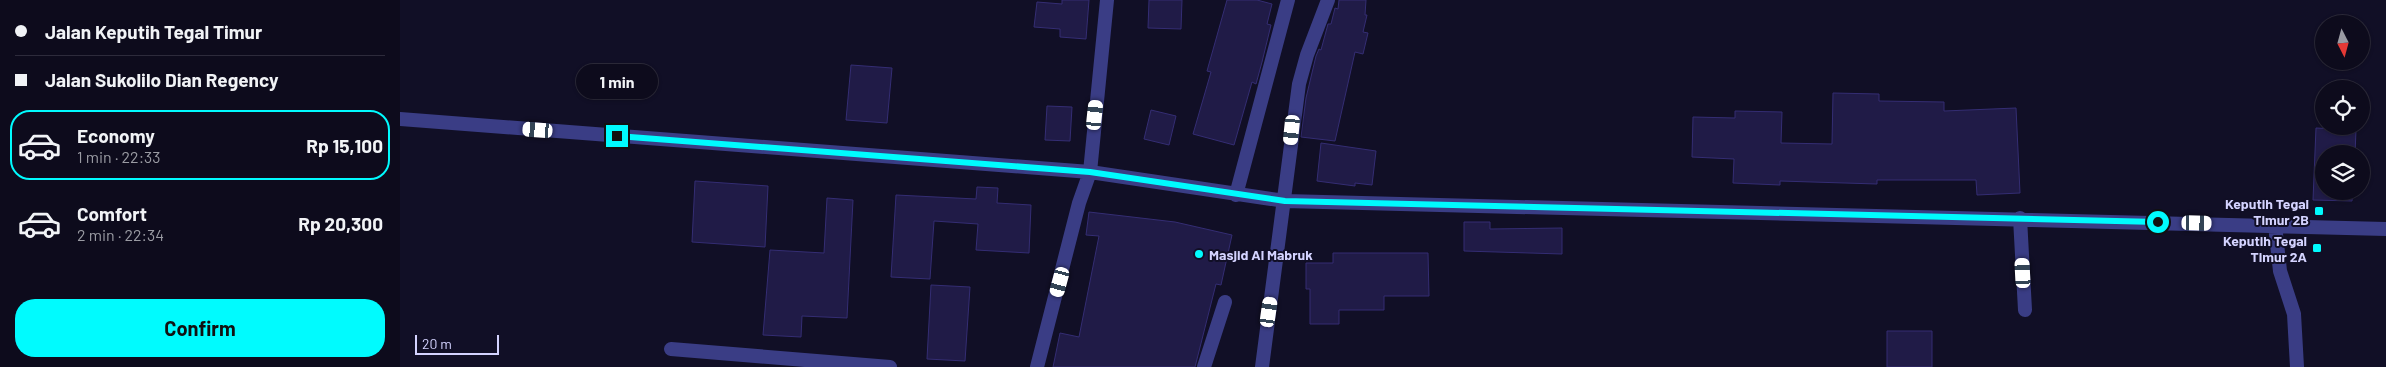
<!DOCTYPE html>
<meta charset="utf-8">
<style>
:root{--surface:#0d0b1c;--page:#1b1929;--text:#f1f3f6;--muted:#9a9ba3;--line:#2d2b3b;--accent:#00fbfe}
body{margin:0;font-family:Barlow,sans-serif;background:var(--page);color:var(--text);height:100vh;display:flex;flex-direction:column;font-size:19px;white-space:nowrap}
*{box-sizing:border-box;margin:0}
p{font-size:16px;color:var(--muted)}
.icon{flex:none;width:28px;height:28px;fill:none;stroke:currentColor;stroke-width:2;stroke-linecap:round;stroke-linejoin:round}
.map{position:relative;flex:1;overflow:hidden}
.panel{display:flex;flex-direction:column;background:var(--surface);width:400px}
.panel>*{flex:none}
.hud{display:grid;align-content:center;height:110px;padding:0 15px;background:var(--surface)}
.needle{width:32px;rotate:174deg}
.controls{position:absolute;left:1915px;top:15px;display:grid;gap:10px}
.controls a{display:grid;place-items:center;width:55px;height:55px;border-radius:50%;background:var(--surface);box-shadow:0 1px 4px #0004,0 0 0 1px var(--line);font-size:25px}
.scale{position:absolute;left:15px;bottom:12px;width:84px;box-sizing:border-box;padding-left:5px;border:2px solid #d4d3ff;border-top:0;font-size:14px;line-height:18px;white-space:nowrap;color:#d4d3ff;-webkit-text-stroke:4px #110f26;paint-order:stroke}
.end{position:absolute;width:22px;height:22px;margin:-11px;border:6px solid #00fbfe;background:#111;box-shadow:0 0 0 2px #111}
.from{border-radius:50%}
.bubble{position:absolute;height:35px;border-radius:18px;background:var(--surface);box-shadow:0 1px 4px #0004,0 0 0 1px var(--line);font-size:16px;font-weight:700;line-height:35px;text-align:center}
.car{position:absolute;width:15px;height:30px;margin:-15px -8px;border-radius:6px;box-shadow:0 0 4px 1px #0007;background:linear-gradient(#fff 24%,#345 0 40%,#fff 0 76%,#345 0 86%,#fff 0)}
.hud b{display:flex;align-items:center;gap:18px;height:48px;font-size:19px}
.hud b+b{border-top:1px solid var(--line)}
.hud i{width:12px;height:12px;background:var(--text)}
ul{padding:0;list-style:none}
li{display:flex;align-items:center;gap:15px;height:70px;margin:0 10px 8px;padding:0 5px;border:2px solid transparent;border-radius:20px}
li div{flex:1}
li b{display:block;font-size:19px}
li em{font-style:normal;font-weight:700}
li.on{border-color:var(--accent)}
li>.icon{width:45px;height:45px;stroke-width:1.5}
.action{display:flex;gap:10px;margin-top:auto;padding:10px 15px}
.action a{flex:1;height:58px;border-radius:20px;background:var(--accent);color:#111;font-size:20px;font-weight:700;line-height:58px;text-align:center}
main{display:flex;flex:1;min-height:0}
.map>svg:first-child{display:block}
</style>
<main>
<section class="panel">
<div class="hud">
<b><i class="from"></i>Jalan Keputih Tegal Timur</b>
<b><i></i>Jalan Sukolilo Dian Regency</b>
</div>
<ul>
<li class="on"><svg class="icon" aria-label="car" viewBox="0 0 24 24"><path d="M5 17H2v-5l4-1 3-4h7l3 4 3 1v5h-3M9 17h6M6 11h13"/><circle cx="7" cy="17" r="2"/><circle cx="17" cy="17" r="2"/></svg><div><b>Economy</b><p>1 min · 22:33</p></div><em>Rp 15,100</em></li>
<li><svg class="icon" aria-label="car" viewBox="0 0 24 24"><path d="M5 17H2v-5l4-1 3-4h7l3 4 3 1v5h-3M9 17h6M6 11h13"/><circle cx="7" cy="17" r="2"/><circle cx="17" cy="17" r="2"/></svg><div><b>Comfort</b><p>2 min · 22:34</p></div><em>Rp 20,300</em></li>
</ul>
<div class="action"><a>Confirm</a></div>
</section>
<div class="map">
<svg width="1986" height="367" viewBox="0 0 1986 367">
<rect width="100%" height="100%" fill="#110f26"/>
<path fill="#201b47" stroke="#342d73" d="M662 0H689L686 39 660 37V29L634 27 637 2 662 4Z
M749 0H782L781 29 748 28Z
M827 0H857L872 4 867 24 871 25 862 62 856 84 852 82 834 145 793 134 811 72 807 71Z
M939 0H966L965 15H967L963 32 968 33 963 54 955 52 935 141 901 137 906 98 916 56 919 49 921 50 928 24H931L935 8 938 9Z
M451 65 492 68 487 123 446 120Z
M1433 93 1479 94V101L1544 102V111L1616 108 1620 193 1577 195 1576 180H1477V184L1380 181V185L1333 183 1334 159 1292 157 1293 117 1335 118V111L1382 112 1381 143 1432 144Z
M647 106 672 107 670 141 645 140Z
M751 110 776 116 769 145 744 139Z
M1916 128 1956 130 1955 154H1924V191H1953L1952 201 1913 200Z
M921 143 976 151 972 185 955 183V186L917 181Z
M295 181 368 186 365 247 292 242Z
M577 187 598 188 597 203 631 205 629 253 576 250 578 224 534 221 530 279 491 277 496 195 576 199Z
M427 198 453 200 447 318 402 316 401 337 363 335 370 250 424 253Z
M689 212 775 222 832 235 821 285 816 284 795 367H653L660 333 679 337 699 236 686 235Z
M1064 222H1090V229L1162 228V254L1064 251Z
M933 253H1028L1029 296H984V310H939V324H910V289H906V263H933Z
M531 285 570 287 565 361 527 359Z
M1487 331H1532V367H1487Z"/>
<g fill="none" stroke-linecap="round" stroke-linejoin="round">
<path stroke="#3a3d85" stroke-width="14" d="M0 119 690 172 885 201 1986 229
M836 195 888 0
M1620 218 1625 310
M1875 225 1880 271 1894 314 1897 367
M271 349 490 367
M637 367 679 203 690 172 707 0
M804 367 825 302
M862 367 899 84 907 55 928 0"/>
</g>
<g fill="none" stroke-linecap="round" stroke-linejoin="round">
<path stroke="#00fbfe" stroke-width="6" d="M217 136 690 172 885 201 1758 222"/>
</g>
<g fill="#00fbfe" stroke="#110f26" stroke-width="2">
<rect x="1914" y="206" width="10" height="10" rx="2.5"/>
<rect x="1912" y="243" width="10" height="10" rx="2.5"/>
<circle cx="799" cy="254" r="5"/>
</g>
<g text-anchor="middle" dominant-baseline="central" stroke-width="4" stroke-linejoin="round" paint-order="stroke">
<g font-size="14" font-weight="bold" fill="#d4d3ff" stroke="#110f26" text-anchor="end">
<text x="1909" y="203">Keputih Tegal<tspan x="1909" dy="16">Timur 2B</tspan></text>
<text x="1907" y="240">Keputih Tegal<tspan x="1907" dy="16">Timur 2A</tspan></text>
<text x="809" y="254" text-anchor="start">Masjid Al Mabruk</text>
</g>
</g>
</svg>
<div class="controls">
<a><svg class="needle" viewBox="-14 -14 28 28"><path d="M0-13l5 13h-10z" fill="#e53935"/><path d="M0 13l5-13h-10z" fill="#9a9ba3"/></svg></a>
<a><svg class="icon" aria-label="locate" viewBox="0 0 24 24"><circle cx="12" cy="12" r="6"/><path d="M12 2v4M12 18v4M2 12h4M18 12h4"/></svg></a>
<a><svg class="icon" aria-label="layers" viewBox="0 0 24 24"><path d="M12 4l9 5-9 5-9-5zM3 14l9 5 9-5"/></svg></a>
</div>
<div class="scale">20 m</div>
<i class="end from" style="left:1758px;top:222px"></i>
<i class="end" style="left:217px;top:136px"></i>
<div class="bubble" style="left:176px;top:64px;width:82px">1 min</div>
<i class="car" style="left:695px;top:115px;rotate:6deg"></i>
<i class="car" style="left:138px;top:130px;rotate:274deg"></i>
<i class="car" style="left:892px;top:130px;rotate:186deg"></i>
<i class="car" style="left:1797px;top:223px;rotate:91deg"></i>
<i class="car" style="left:1623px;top:273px;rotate:357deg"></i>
<i class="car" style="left:660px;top:282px;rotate:195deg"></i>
<i class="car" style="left:869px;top:312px;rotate:8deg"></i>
</div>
</main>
